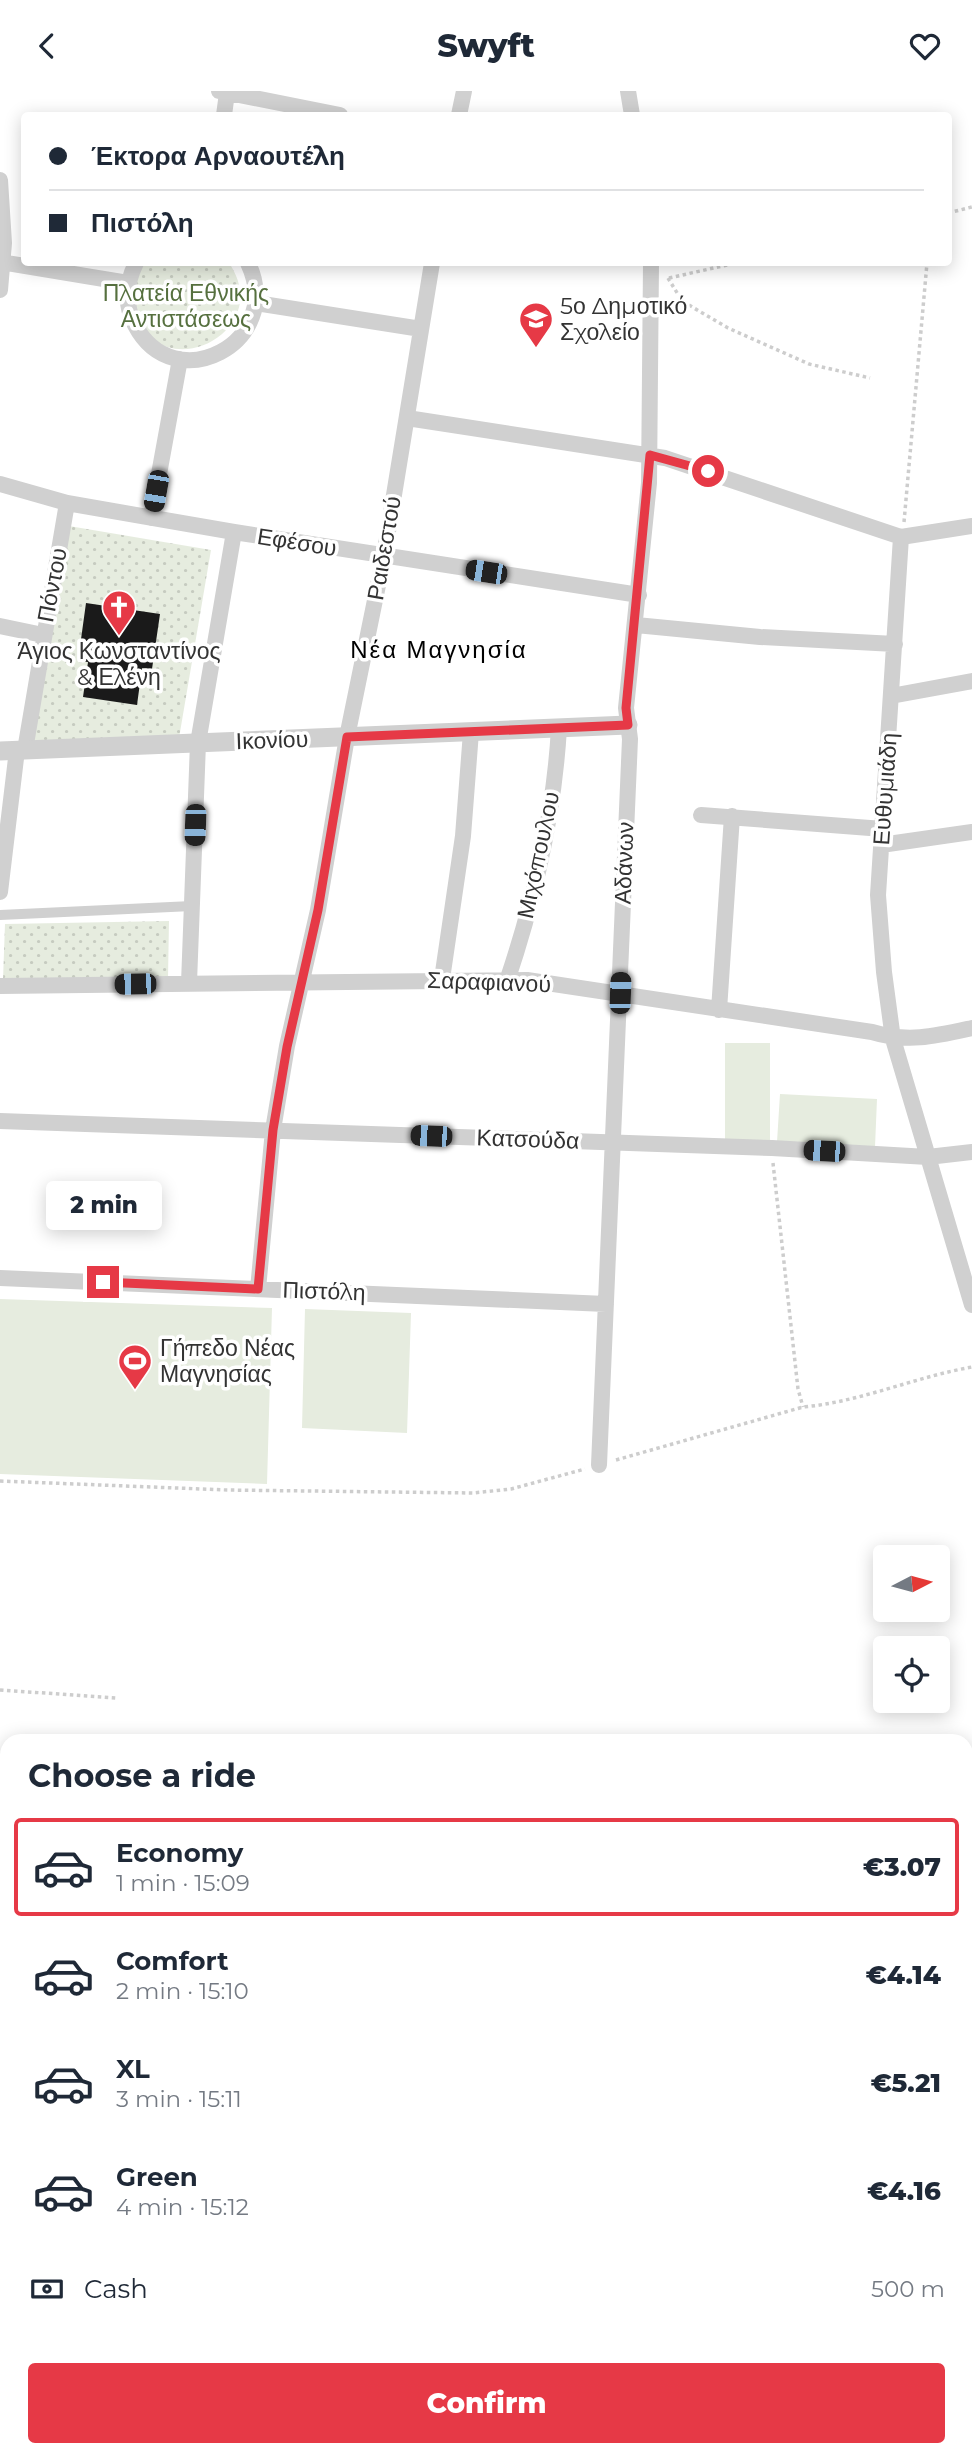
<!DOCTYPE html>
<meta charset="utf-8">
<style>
:root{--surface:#fff;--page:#f2f2f3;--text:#1f2937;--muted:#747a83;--line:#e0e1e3;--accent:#e63946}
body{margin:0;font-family:Montserrat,sans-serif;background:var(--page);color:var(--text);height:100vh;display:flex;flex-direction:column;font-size:26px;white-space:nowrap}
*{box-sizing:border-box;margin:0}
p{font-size:23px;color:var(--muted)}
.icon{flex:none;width:38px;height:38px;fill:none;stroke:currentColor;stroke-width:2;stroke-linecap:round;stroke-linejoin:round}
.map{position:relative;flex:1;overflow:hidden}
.side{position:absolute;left:0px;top:1643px;width:973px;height:723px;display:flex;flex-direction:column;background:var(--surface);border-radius:21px 21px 0 0;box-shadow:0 4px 18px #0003}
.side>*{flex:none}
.hud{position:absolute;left:21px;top:21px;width:931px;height:154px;border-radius:7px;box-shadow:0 4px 18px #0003;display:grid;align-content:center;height:154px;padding:0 28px;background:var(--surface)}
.needle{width:46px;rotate:84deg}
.fabs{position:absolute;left:873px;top:1454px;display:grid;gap:14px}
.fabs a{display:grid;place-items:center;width:77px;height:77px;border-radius:7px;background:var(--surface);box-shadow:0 4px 18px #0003;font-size:35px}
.end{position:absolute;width:32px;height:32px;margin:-16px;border:9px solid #e63946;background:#fff;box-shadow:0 0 0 4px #fff}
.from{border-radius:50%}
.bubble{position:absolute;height:49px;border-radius:7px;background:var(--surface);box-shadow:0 4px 18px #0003;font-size:23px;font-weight:800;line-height:49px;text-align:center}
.car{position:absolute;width:21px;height:42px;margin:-21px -10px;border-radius:9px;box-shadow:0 0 5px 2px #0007;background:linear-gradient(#222 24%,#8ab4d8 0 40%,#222 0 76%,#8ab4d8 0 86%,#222 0)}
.hud b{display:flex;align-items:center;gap:24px;height:66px;font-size:26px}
.hud b+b{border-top:2px solid var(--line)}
.hud i{width:18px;height:18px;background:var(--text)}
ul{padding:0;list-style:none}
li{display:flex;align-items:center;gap:21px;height:98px;margin:0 14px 10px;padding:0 14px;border:4px solid transparent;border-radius:7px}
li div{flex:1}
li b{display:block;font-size:26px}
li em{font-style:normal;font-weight:800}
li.selected{border-color:var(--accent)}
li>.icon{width:63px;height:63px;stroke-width:1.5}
h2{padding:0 28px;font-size:32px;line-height:84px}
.pay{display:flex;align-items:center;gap:18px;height:77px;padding:0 28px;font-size:26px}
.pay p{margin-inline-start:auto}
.button{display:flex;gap:14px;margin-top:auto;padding:14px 28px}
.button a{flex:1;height:80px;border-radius:7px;background:var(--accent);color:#fff;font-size:28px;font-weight:800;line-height:80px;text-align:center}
header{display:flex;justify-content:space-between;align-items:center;height:91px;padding:0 28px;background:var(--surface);font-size:32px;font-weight:800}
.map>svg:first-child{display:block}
</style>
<header><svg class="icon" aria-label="back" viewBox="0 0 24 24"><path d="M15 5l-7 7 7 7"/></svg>Swyft<svg class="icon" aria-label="heart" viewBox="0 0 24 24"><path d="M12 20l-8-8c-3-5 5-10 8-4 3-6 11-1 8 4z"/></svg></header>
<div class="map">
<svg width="972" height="2365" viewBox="0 0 972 2365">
<defs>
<pattern id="grass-dots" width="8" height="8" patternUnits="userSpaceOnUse" patternTransform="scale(1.75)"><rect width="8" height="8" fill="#e6ecdf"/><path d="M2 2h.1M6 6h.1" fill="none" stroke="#c6cbc0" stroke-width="1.8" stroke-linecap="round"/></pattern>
</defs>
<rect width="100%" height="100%" fill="#fff"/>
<path fill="url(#grass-dots)" d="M143 172H229C277 242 159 297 138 223 137 217 132 208 132 202 133 193 140 180 143 172Z
M69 435 211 459 179 647 33 651Z
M169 830 168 887 3 889 5 833Z"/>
<path fill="#e6ecdf" d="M725 952H770V1050H725Z
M780 1003 877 1008 875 1056 777 1051Z
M0 1208 272 1217 267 1393 0 1383Z
M305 1218 411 1222 407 1342 302 1337Z"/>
<path fill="#1a1a1a" d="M86 512 160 523 152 578 142 577 137 614 83 606 88 571 78 570Z"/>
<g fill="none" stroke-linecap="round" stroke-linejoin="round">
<path stroke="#cdcdcd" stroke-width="3.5" stroke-dasharray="3.5 3.5" stroke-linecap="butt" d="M948 122 972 116
M668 187 682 210 728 237 809 273 870 287
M669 187 736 172
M904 431 927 172
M773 1072 798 1298 803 1316
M616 1369 803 1316C860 1311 915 1286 972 1276
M0 1390 227 1399 473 1402 511 1398 585 1378
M0 1599 117 1607
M0 2055 7 2054"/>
<path stroke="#d0d0d0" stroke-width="10" d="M0 824 192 815"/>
<path stroke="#d0d0d0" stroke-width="16" d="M219 0 340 24
M628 0 632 24
M224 24 227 2
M459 24 464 0
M0 89 4 152 0 199
M0 171 128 192
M136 172C126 192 124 213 135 234 174 309 286 252 248 172
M256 212 421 238
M407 327 665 367 901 446 972 435
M0 393 67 412 234 441 639 504
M151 427 180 268
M901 446 878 804 884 881 893 948 972 1214
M636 534 760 546 895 553
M0 535 43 544
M891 605 972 590
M25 659 67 412
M701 724 883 738
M881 754 972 741
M0 801 17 659
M442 888 463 745 471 641
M507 890C535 807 554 724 559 637
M189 892 198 652 234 441
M0 895 527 889 872 941C908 952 936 945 972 937
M719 919 732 725
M0 1030 772 1057 928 1066 972 1061
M0 1187 606 1213
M258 1198 273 1039 287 955 318 819 347 646 384 465 432 172
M599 1374 630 648 626 617 649 392 651 172"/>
<path stroke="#d0d0d0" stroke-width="19" d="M0 660 628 634"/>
</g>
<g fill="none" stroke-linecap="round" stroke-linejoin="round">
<path stroke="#e63946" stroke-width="9" d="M103 1191 258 1198 273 1039 287 956 318 819 347 646 628 634 626 617 650 364 708 380"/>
</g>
<defs>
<g id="school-pin" transform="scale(1.75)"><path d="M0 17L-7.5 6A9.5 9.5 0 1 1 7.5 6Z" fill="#e63946" stroke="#fff"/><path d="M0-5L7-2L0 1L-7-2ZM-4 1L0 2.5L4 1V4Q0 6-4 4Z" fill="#fff"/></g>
<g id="church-pin" transform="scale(1.75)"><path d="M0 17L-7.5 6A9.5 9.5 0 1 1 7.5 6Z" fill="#e63946" stroke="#fff"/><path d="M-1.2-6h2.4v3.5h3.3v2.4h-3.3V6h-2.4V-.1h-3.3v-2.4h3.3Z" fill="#fff"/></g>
<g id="stadium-pin" transform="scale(1.75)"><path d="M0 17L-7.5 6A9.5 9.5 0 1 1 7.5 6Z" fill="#e63946" stroke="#fff"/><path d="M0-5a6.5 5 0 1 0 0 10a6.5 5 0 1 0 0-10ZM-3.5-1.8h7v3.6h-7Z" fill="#fff"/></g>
</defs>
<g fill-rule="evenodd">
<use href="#school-pin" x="536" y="228"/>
<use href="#church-pin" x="119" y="516"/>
<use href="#stadium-pin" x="135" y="1270"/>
</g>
<g text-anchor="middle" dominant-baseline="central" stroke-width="7" stroke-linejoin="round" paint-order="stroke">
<g font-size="23" fill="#56703f" stroke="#fff">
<text x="186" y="202">Πλατεία Εθνικής<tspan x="186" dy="26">Αντιστάσεως</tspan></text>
</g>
<g font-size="23" fill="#333" stroke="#fff" text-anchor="start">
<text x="560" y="215">5ο Δημοτικό<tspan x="560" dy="26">Σχολείο</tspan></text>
<text x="119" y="560" text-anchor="middle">Άγιος Κωνσταντίνος<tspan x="119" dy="26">&amp; Ελένη</tspan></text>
<text x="160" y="1257">Γήπεδο Νέας<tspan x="160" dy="26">Μαγνησίας</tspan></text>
</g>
<g font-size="23" fill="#333" stroke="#fff">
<text transform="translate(297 451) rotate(9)">Εφέσου</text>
<text transform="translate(384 457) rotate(-80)">Ραιδεστού</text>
<text transform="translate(52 494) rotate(-79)">Πόντου</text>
<text transform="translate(272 649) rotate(-2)">Ικονίου</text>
<text transform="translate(885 698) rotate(-86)">Ευθυμιάδη</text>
<text transform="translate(538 764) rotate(-78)">Μιχόπουλου</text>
<text transform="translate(624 772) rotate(-88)">Αδάνων</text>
<text transform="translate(489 891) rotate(2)">Σαραφιανού</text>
<text transform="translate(528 1048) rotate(2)">Κατσούδα</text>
<text transform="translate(324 1200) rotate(2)">Πιστόλη</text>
</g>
<g font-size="24" letter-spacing="2" fill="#000" stroke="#fff">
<text x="439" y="558">Νέα Μαγνησία</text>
</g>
</g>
</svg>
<div class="fabs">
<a><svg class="needle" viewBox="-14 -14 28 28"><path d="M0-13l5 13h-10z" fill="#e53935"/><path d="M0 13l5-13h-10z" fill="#747a83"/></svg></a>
<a><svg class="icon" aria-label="locate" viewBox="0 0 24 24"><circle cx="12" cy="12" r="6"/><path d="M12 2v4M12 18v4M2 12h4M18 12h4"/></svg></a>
</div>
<i class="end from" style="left:708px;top:380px"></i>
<i class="end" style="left:103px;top:1191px"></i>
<div class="bubble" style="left:46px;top:1090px;width:116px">2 min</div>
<i class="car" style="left:156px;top:400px;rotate:190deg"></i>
<i class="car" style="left:486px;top:481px;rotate:279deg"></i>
<i class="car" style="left:195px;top:734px;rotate:182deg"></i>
<i class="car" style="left:135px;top:893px;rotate:269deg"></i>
<i class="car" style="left:620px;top:902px;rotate:2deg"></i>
<i class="car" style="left:431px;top:1045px;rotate:272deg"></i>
<i class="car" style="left:824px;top:1060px;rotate:273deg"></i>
<div class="hud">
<b><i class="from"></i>Έκτορα Αρναουτέλη</b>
<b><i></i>Πιστόλη</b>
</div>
<section class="side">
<h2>Choose a ride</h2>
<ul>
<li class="selected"><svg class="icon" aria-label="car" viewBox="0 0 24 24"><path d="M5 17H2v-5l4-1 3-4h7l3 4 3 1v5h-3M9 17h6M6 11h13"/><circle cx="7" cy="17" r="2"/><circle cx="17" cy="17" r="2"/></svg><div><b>Economy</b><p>1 min · 15:09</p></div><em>€3.07</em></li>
<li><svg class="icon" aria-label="car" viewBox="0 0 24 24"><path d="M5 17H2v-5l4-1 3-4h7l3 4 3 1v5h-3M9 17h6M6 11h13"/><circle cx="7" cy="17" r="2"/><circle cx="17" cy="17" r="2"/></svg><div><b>Comfort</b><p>2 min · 15:10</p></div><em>€4.14</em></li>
<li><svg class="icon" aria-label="car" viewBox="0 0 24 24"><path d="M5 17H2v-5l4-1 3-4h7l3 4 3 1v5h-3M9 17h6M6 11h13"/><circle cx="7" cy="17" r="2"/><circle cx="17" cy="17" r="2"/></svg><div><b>XL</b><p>3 min · 15:11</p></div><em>€5.21</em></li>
<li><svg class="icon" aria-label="car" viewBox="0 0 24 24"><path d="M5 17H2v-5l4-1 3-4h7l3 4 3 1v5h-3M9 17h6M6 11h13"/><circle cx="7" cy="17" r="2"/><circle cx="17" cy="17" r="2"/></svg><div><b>Green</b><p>4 min · 15:12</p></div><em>€4.16</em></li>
</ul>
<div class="pay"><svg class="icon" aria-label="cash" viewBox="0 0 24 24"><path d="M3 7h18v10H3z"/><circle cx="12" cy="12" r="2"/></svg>Cash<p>500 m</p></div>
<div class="button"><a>Confirm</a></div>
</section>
</div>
